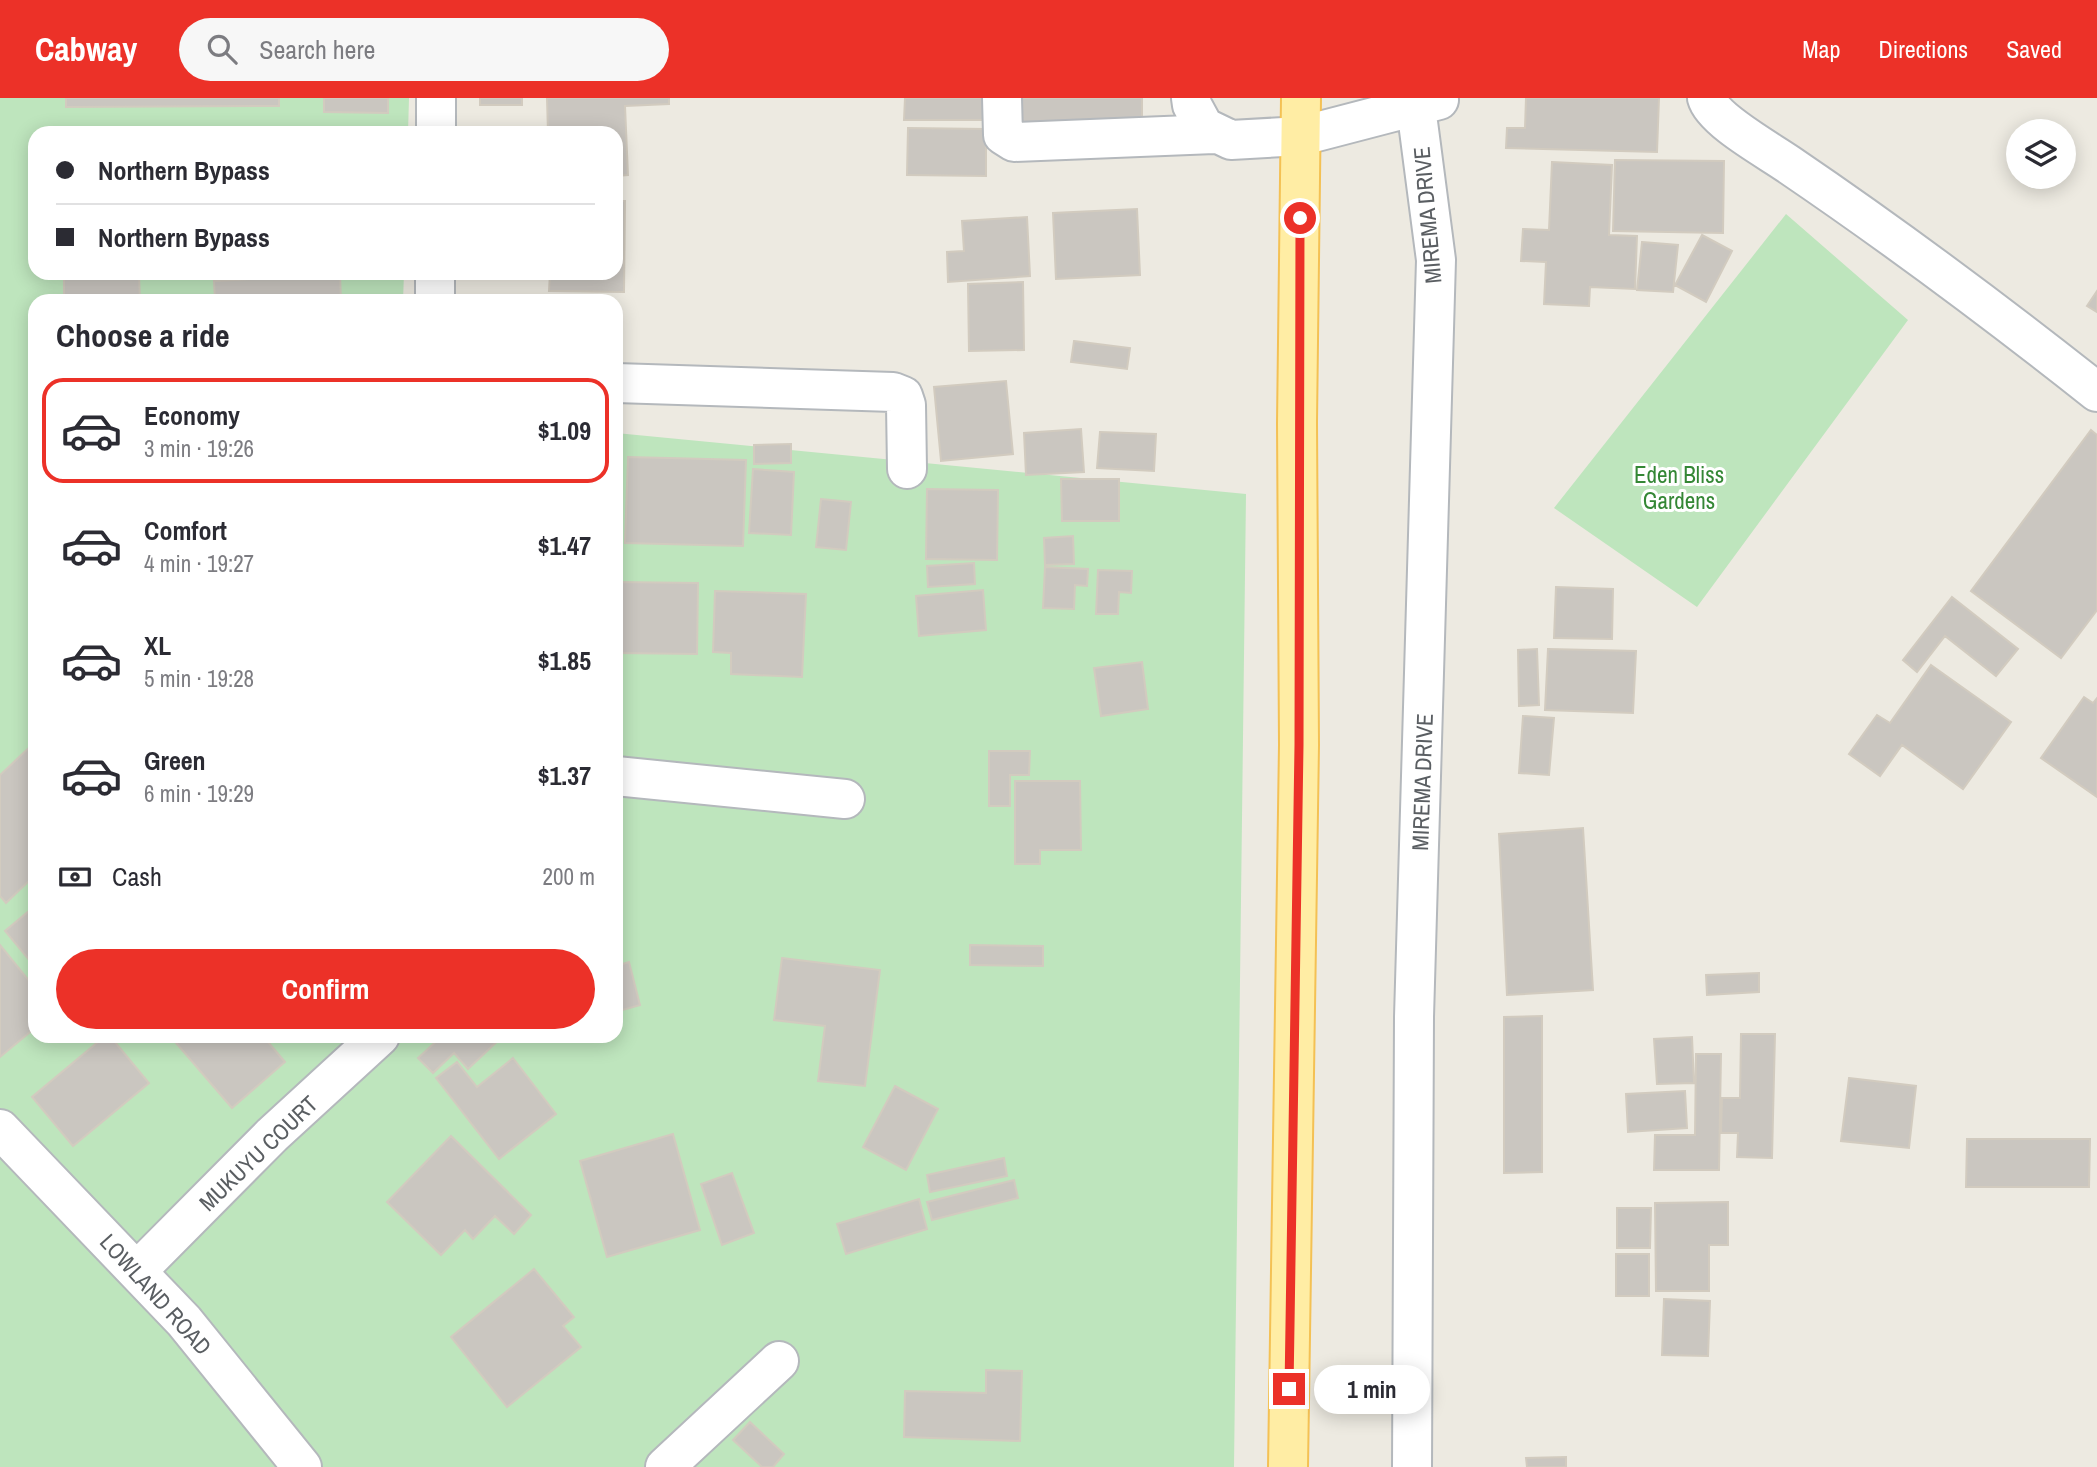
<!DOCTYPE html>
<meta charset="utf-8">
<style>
:root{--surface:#fff;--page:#f7f7f7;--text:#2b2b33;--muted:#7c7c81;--line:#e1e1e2;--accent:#ec3128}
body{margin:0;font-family:"Archivo Narrow",sans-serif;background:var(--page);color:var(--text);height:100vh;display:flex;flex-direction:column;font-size:26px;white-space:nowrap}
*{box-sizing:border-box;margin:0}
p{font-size:23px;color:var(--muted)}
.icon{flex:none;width:38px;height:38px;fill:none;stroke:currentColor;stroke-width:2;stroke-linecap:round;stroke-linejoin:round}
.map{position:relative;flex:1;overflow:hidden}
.side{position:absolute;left:28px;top:196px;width:595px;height:749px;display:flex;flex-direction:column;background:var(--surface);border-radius:21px;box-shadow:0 4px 18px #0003}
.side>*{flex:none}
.hud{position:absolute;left:28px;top:28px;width:595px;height:154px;border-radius:21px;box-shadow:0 4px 18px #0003;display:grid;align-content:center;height:154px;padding:0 28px;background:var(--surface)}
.buttons{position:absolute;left:2006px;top:21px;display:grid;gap:14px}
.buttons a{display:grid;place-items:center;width:70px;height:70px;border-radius:50%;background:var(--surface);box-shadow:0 4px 18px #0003;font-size:35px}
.end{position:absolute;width:32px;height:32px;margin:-16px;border:9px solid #ec3128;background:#fff;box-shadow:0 0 0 4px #fff}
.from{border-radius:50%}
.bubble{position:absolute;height:49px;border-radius:24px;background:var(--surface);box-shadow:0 4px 18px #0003;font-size:23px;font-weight:700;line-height:49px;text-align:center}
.hud b{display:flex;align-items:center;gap:24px;height:66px;font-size:26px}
.hud b+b{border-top:2px solid var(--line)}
.hud i{width:18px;height:18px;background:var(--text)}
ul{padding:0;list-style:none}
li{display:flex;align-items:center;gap:21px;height:105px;margin:0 14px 10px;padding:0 14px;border:4px solid transparent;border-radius:21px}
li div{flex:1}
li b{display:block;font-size:26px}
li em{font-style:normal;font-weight:700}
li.current{border-color:var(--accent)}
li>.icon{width:63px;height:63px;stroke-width:1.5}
h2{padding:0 28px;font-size:32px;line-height:84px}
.pay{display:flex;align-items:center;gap:18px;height:77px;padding:0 28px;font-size:26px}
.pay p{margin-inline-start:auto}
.primary-button{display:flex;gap:14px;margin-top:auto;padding:14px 28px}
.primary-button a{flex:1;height:80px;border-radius:42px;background:var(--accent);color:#fff;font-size:28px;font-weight:700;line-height:80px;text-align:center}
header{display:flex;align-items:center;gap:42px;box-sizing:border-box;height:98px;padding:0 35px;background:var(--accent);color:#fff}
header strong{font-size:33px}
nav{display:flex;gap:38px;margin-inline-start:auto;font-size:24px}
.search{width:490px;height:63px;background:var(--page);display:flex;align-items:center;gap:18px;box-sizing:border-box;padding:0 24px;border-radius:38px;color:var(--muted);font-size:26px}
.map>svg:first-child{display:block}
</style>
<header>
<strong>Cabway</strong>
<div class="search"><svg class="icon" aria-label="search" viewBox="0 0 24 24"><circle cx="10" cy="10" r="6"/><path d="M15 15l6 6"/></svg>Search here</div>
<nav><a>Map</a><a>Directions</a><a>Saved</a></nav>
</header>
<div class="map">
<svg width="2097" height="1369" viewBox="0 0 2097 1369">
<rect width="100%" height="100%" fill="#edeae1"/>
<path fill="#bee5bd" d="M0 0H409L408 35H35V175H404L403 203H35V938H616V335L1246 396 1234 1369H0Z
M1786 116 1908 222 1697 509 1554 410Z"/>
<path fill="#cac6c0" stroke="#d2cbbf" stroke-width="2" d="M66 0H279V8L66 9Z
M324 0H388V15L324 14Z
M480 0H522V7H480Z
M547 0H669V6L625 8 628 77 616 78V35H548Z
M905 0H993V22H904Z
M1008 0H1142V31L1008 33Z
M1526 0H1659L1657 54 1506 50 1507 30H1525Z
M908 30 986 31V78L907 77Z
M1615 62 1724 63 1723 135 1613 133Z
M1552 64 1612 67 1609 137 1637 138 1635 191 1590 189 1589 208 1544 206 1546 164 1521 163 1523 131 1549 132Z
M616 103H625L624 194 549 193 550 175H616Z
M1137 111 1140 177 1056 181 1053 115Z
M1027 119 1030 178 948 184 947 154 964 153 962 123Z
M1702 137 1732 153 1706 204 1675 187Z
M1642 144 1678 147 1673 194 1637 192Z
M139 176 140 203H64V177Z
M340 176 341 203H215L214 183Z
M1023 184 1024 252 969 253 968 186Z
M2097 193V214L2087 208Z
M1074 243 1130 250 1127 271 1071 264Z
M1006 283 1013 356 941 363 934 289Z
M1081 331 1084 374 1026 377 1024 335Z
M2091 332 2097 337V512L2061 560 1971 493Z
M1100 334 1156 336 1154 373 1097 370Z
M791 346V365L754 366V347Z
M628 359 746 362 743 448 625 445Z
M753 371 794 374 791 437 749 435Z
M1061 381H1119V423H1062Z
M927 391 998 392 997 462 926 461Z
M821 401 851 404 846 452 816 449Z
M1073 438 1074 466 1045 467 1044 440Z
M974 465 975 486 928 489 927 468Z
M1045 469 1088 471 1087 488 1075 487 1074 511 1043 510Z
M1098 472 1132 473 1131 495 1119 494 1118 516H1096Z
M616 484 698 485 697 556 616 555Z
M1556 489 1613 491 1612 541 1554 540Z
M983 492 986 532 919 538 916 498Z
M715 493 806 496 802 579 731 576V555L713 554Z
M1952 499 2018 551 1996 578 1945 538 1917 574 1903 562Z
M1537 551 1539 607 1519 608 1518 552Z
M1548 551 1636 553 1633 615 1545 612Z
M1142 564 1148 611 1101 618 1094 570Z
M1931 567 2011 624 1963 691 1902 647 1880 678 1849 656 1877 617 1890 625Z
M2084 599 2093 605 2097 600V699L2041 660Z
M1523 618 1554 620 1549 677 1519 675Z
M35 644V777L6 805 0 798V677Z
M989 653H1030L1029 677H1010V708H989Z
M1015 683H1080L1081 752H1040V766H1015Z
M1583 730 1593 892 1507 897 1499 736Z
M35 808V869L5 833Z
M616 834H620L621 866H616Z
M0 847 35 890V930L0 959Z
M970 847 1043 848V868L970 867Z
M782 860 880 872 865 988 818 983 825 928 774 922Z
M629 864 640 907 619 913 616 868Z
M1759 875V894L1707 897 1706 877Z
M1542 918V1074L1504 1075V919Z
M1741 936H1775L1772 1060 1737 1059 1738 1035H1721L1722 1000H1740Z
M105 938H110L149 985 73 1048 32 999Z
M170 938H263L285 964 232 1010Z
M442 938H503L468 971 454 955 433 975 418 960Z
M1692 939 1694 985 1657 986 1654 941Z
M1696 956H1721L1719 1072H1654L1655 1037H1695Z
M513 960 556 1016 499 1061 436 980 457 964 477 989Z
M1849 980 1916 988 1909 1050 1841 1043Z
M895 988 938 1011 906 1072 863 1049Z
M1685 993 1687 1030 1628 1034 1626 996Z
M673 1036 700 1132 607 1159 580 1063Z
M451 1038 531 1117 514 1136 495 1118 473 1141 465 1132 441 1157 387 1104Z
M1967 1041H2090L2089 1089H1966Z
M1004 1060 1007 1078 930 1094 927 1077Z
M732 1075 754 1135 722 1147 701 1086Z
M1014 1082 1018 1100 932 1122 927 1104Z
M919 1101 927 1131 846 1156 837 1126Z
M1728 1104V1147H1709V1193H1656L1655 1105Z
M1617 1110H1651L1650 1150H1617Z
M1616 1156H1649V1198H1616Z
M534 1171 574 1219 563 1228 581 1249 507 1309 451 1239Z
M1664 1201 1710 1203 1708 1258 1662 1257Z
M986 1272 1022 1273 1020 1343 904 1339 905 1293 986 1295Z
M750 1324 784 1356 773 1369H762L733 1342Z
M1566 1359V1369H1527L1526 1360Z"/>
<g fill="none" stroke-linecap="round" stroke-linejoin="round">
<g stroke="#b4b8bc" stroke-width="42">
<path id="minor" d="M1002 0 1003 37 1014 44 1214 36
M1191 0 1192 7 1204 29 1231 42 1301 38 1439 2
M1707 0C1713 22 1768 52 1788 66 1894 138 1996 214 2097 294
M436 35V0
M435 175V203
M616 285 893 294 903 298 906 307 907 371
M616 678 845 701
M0 1031 184 1223 302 1369
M137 1173 272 1037 380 938
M665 1369 779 1263
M1412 1369 1414 919 1436 162 1416 9 1417 0"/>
</g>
<g stroke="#f4c154" stroke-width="42">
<path id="major" d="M1288 1369 1299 647 1297 325 1301 0"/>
</g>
<use href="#minor" stroke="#fff" stroke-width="38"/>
<use href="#major" stroke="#ffeda4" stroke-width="38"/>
</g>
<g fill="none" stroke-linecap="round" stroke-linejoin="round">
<path stroke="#ec3128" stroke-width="9" d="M1289 1291 1299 647 1300 120"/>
</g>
<g text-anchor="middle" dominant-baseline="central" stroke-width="6" stroke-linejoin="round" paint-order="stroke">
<g font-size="23" fill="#5a5e62" stroke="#fff">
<text transform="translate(1427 117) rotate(-95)">MIREMA DRIVE</text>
<text transform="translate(1422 684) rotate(-88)">MIREMA DRIVE</text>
<text transform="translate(258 1055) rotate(-44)">MUKUYU COURT</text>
<text transform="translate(156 1196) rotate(48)">LOWLAND ROAD</text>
</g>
<g font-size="23" fill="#348735" stroke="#fff">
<text x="1679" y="376">Eden Bliss<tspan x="1679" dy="26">Gardens</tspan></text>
</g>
</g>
</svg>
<div class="buttons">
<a><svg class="icon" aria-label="layers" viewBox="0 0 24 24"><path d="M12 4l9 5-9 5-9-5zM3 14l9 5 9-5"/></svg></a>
</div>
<i class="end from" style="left:1300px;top:120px"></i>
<i class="end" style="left:1289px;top:1291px"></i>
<div class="bubble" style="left:1314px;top:1267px;width:116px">1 min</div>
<div class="hud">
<b><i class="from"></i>Northern Bypass</b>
<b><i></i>Northern Bypass</b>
</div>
<section class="side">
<h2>Choose a ride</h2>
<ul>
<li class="current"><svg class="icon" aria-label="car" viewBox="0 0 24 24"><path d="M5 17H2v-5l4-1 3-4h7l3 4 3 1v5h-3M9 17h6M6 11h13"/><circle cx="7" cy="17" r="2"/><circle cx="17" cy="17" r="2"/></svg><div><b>Economy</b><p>3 min · 19:26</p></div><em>$1.09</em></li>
<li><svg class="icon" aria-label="car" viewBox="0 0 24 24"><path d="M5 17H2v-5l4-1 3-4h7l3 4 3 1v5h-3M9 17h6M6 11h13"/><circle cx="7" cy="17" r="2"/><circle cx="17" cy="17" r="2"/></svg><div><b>Comfort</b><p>4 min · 19:27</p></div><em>$1.47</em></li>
<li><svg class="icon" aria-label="car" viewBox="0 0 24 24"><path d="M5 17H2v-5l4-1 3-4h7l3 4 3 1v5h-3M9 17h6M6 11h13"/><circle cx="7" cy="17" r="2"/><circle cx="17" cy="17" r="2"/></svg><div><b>XL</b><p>5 min · 19:28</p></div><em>$1.85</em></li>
<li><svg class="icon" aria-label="car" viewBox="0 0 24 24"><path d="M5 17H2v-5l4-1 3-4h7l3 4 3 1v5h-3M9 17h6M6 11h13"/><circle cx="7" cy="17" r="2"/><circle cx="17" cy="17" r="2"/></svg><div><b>Green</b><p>6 min · 19:29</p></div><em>$1.37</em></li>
</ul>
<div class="pay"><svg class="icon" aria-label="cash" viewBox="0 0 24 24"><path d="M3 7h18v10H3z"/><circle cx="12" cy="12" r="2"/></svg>Cash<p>200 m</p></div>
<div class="primary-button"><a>Confirm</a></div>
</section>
</div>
